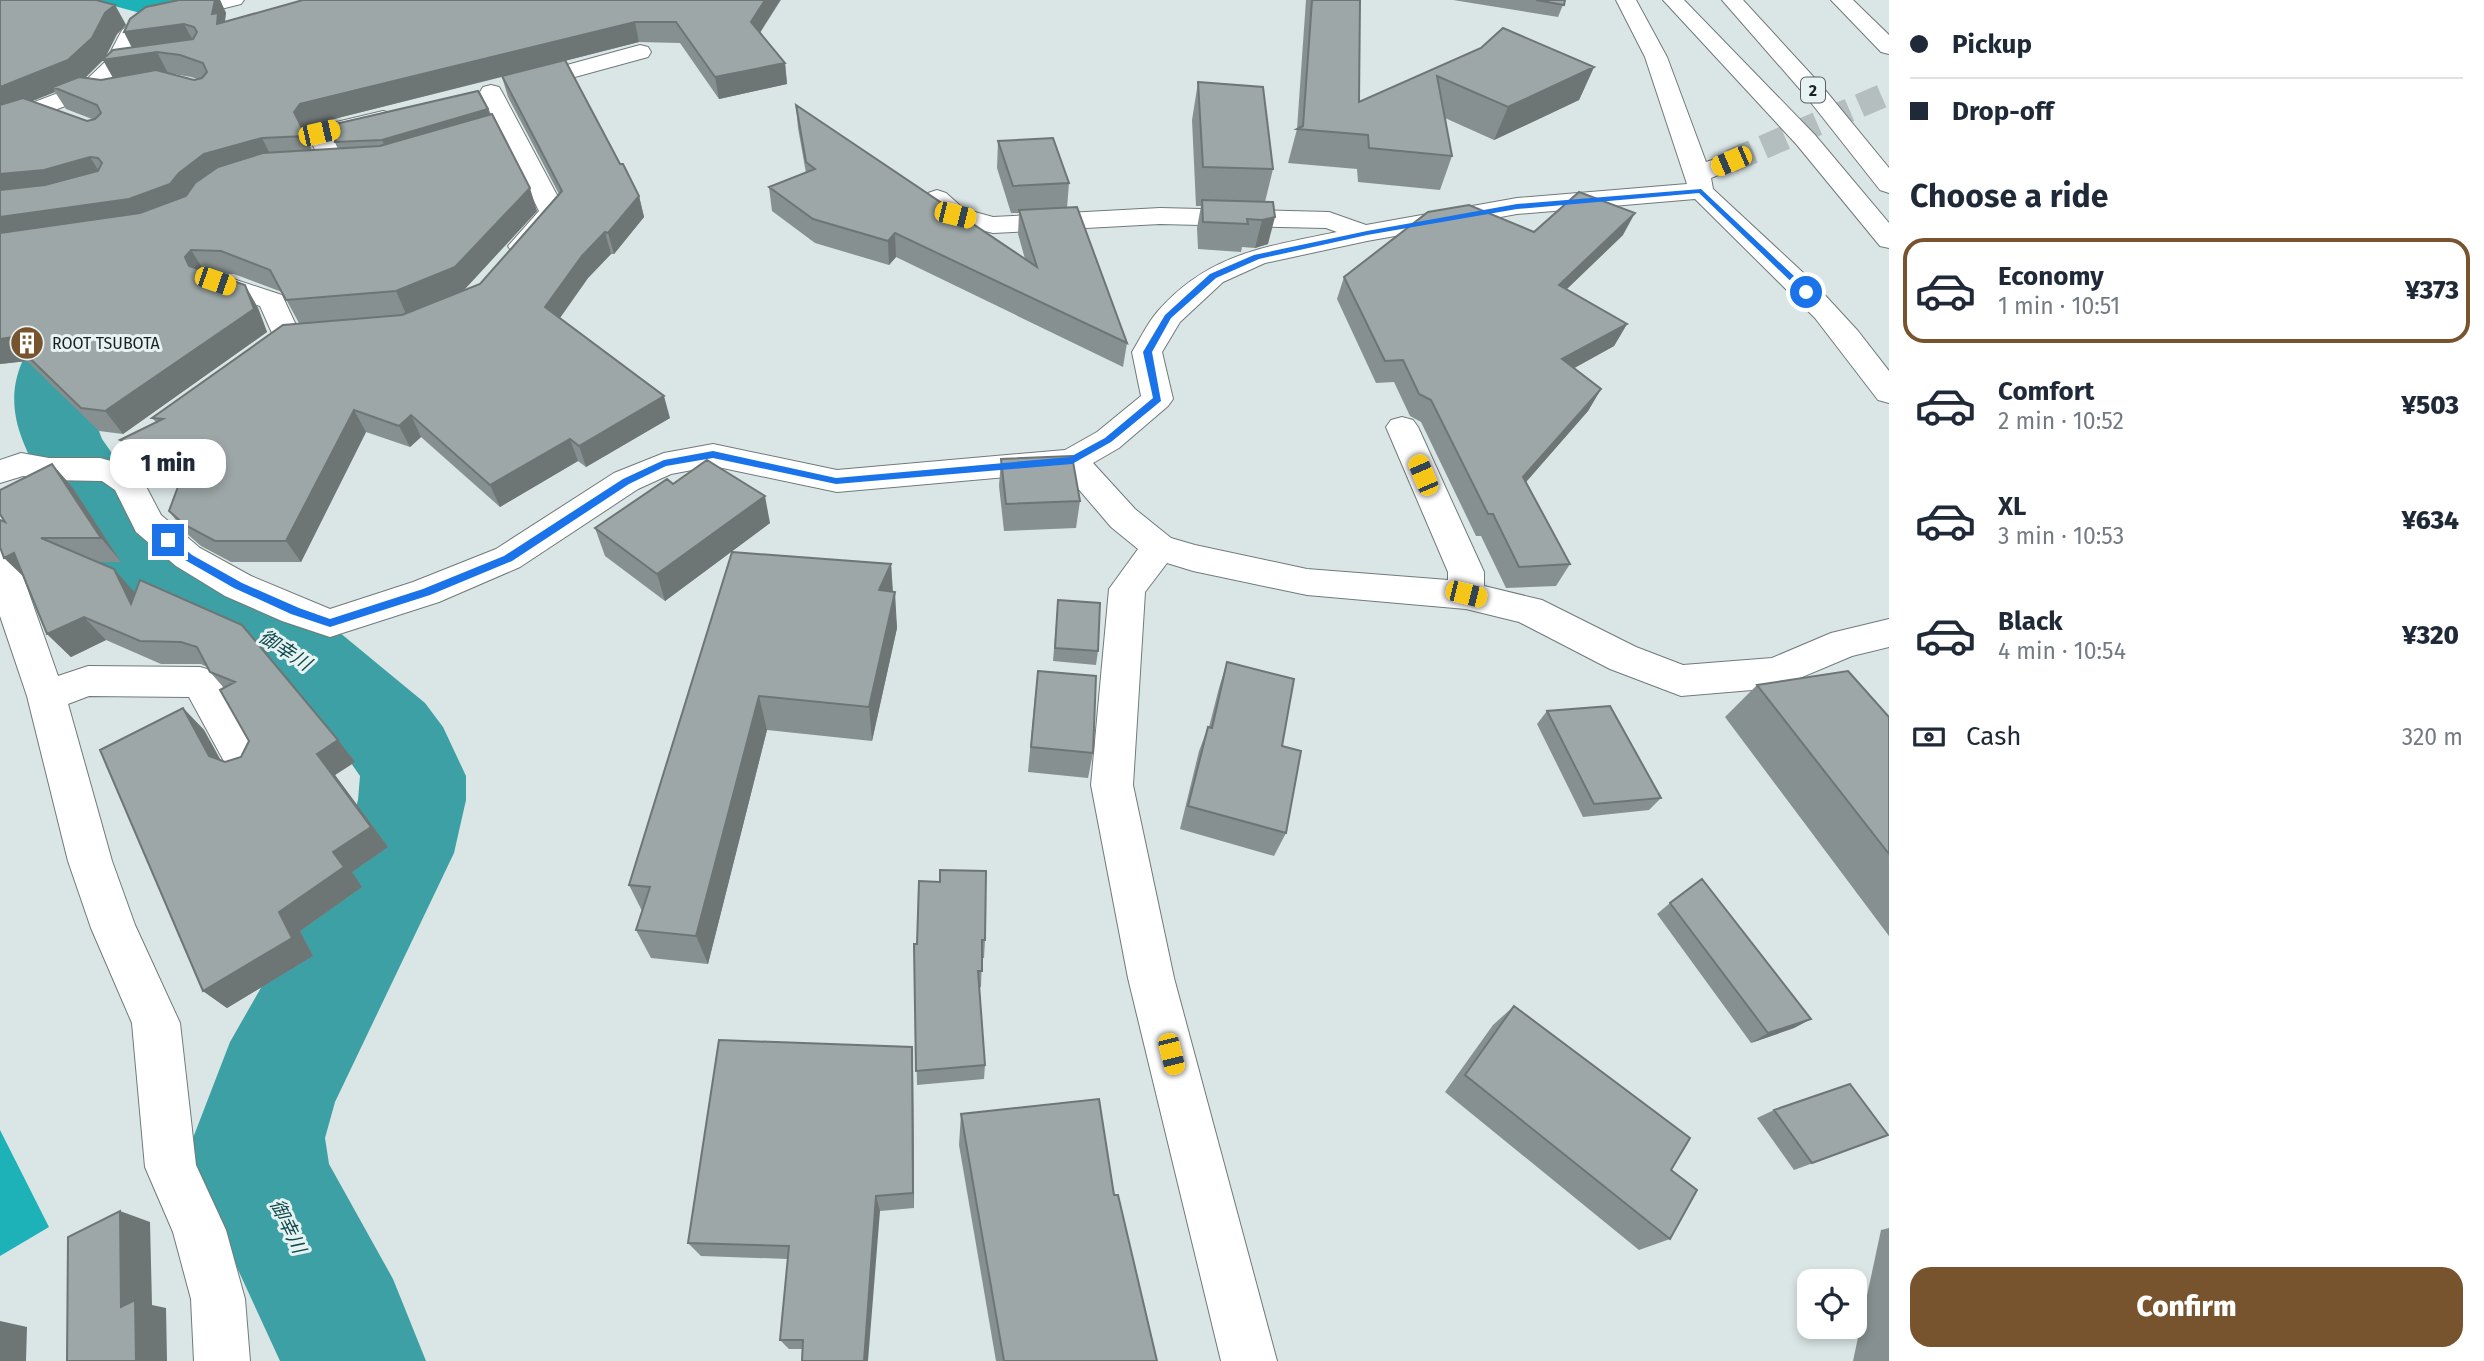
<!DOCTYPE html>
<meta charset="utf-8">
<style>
:root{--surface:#fff;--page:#f6f6f7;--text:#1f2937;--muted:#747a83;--line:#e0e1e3;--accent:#77542d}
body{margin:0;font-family:"Fira Sans","Noto Sans JP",sans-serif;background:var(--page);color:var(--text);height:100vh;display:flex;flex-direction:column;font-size:26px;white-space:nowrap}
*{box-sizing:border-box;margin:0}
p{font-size:23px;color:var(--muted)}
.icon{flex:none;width:38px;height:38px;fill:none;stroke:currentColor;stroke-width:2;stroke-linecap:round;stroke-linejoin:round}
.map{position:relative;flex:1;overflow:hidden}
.panel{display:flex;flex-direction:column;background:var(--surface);width:595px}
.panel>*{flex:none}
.top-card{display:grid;align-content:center;height:154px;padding:0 21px;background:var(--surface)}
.tools{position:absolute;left:1797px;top:1269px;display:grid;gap:14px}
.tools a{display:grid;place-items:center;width:70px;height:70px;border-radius:14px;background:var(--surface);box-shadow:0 4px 10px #0003;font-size:35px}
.end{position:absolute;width:32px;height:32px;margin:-16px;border:9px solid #1a73e8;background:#fff;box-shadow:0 0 0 4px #fff}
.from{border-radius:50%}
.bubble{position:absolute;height:49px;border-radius:21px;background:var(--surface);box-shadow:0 4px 10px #0003;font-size:23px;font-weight:800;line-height:49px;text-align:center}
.car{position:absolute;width:21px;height:42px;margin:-21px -10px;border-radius:9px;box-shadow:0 0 5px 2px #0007;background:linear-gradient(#f5c518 24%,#345 0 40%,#f5c518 0 76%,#345 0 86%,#f5c518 0)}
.top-card b{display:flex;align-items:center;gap:24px;height:66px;font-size:26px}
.top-card b+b{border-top:2px solid var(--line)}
.top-card i{width:18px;height:18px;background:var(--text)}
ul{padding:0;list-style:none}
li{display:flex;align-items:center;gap:21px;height:105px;margin:0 14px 10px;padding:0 7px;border:4px solid transparent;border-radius:21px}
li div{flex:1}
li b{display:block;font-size:26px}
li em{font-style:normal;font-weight:800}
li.on{border-color:var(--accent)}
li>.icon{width:63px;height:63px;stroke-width:1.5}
h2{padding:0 21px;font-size:32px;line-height:84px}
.pay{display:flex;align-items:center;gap:18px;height:77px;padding:0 21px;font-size:26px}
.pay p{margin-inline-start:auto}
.button{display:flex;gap:14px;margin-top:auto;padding:14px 21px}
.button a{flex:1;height:80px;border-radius:21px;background:var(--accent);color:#fff;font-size:28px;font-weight:800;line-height:80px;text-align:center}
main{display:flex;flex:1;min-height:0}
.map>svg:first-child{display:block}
</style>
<main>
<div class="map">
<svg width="1889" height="1361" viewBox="0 0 1889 1361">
<rect width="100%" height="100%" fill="#dae5e5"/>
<path fill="#1cb2b8" d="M92 0H217L144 14Z
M0 1130 49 1227 0 1256Z"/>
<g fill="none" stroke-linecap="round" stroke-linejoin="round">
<path fill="#3da0a4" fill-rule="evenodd" d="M138 259 164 266 174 281 164 296 106 347 92 369 88 387 89 405 102 439 166 530 181 543 232 576 339 632 425 703 443 727 466 776V800L454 853 335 1102 325 1138 329 1164 393 1279 426 1361H280L206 1200 196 1170 193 1138 230 1042 346 839 358 800 360 776 351 763C325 738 298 707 268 686 214 647 148 626 102 576 84 547 66 518 48 489 3 417 0 375 57 310 73 295 93 276 112 266 119 262 130 261 138 259Z"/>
<path stroke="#b4bebe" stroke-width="24" stroke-dasharray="24 11" stroke-linecap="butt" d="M1731 161 1889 93"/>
<g stroke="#707a7a" stroke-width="2">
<path id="street" d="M209 0H244L241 4 156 25 139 38 124 69 98 94 0 130V115L82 84 106 61 122 30 142 17Z
M1616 0H1636L1667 57 1706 162 1731 154 1740 156 1743 161 1740 166 1711 178 1713 189 1811 280 1858 331 1889 371V403L1878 400 1815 318 1695 199 1517 214 1367 241 1265 263 1223 282 1180 322 1162 352 1173 399 1168 406 1119 448 1093 463 1135 509 1171 538 1195 545 1307 569 1448 580V572L1386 427 1391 420 1402 417 1413 420 1418 427 1484 572V586L1542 600 1636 647 1683 665 1772 658 1831 633 1889 619V647L1852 656 1776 688 1681 696 1610 669 1519 622 1466 609 1307 595 1193 571 1167 563 1145 592 1133 785 1174 978 1277 1361H1221L1128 978 1091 785 1109 589 1138 549 1111 527 1064 472 837 492 713 466 671 474 638 489 520 567 439 602 330 637 282 621 225 596 176 566 136 532 115 490 102 481 49 480 23 476 0 483V460L21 453 49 458H100L126 465 140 475 161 515 200 548 251 576 330 609 413 582 496 549 614 473 664 453 713 444 837 470 1065 450 1097 432 1141 396 1132 352C1140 339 1148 322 1158 311 1209 253 1266 247 1337 232L1326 228 1160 224 993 233 946 221 924 198 928 193 937 190 946 193 964 209 993 217 1160 208 1329 212 1366 225 1517 198 1687 184 1645 57Z
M640 45 648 47 651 52 648 57 520 92 512 90 509 85 512 80Z
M491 85 499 87 502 92 566 212C554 230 535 257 512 252L508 246 539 211 480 92 483 87Z
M383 111 391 113 395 118 391 123 333 137 340 153 337 158 328 160 319 158 307 133 311 128Z
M215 273 282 295 301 336 296 342 286 345 276 342 260 306 205 287 201 281 205 275Z
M0 549 13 553 18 562 58 676 88 666 200 667 214 671 266 764 260 776 246 781 232 776 189 697 89 696 68 704 112 861 135 925 180 1023 196 1165 226 1230 245 1299 250 1361H194L191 1299 173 1232 145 1167 132 1023 91 928 68 861 27 696 0 616Z"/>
</g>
<g stroke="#707a7a" stroke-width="2">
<path id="highway" d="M1663 0H1684L1815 135 1889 223V248L1880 246 1797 145Z
M1722 0H1743L1821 85 1889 168V193L1880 190 1805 95Z
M1831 0H1853L1889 35V54L1881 52Z"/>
</g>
<use href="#street" fill="#fff" fill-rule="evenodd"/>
<use href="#highway" fill="#fff" fill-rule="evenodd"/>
</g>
<path fill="#879090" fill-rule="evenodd" d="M0 0 115 5 126 25 117 34 105 58 132 48 124 32 179 0H220L226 13 225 22 303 0H781L760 33 785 63 787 84 719 99 680 43 639 42 565 61 620 164 639 196 644 217 614 254H611L588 278 560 318 670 418 586 467 578 461 500 507 421 437 410 447 366 432 301 562H231L201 546 185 532 169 511 181 479 137 462 120 440 156 422 152 418 299 323 282 292 234 274 209 273 245 285 258 308 267 332 123 434 99 431 27 361 0 364ZM103 60 113 78 101 80 85 78ZM168 73 191 77 198 79 194 80ZM502 77 508 97 559 194 480 284 464 290 537 211 488 109 336 138 335 142 338 149 312 150 305 134 310 125ZM55 92 66 109 92 119 87 121 32 101Z
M1306 0H1360L1359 102 1481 48 1594 67 1579 100 1494 140 1445 118 1452 156 1440 190 1358 182 1357 169 1288 163 1297 129Z
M1453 0H1565L1558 17Z
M1198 82 1273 169 1265 202 1268 244 1255 248 1242 247 1241 252 1198 249 1197 228 1201 206H1196L1192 120Z
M796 105 1025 259 1018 234 1019 213H1011L997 168 998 141 1069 183 1067 208 1127 343 1123 367 896 257 889 265 815 243 772 211 769 187 806 173 798 128Z
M1534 232 1623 235 1567 289 1627 324 1614 346 1574 368 1601 389 1588 411 1526 482 1570 564 1556 586 1506 588 1481 536H1476L1421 422 1410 416 1394 382 1376 383 1337 299 1344 277Z
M1001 459 1080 501 1076 528 1004 531 999 486Z
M52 464 73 488 121 562H96L135 593 338 740 355 762 335 775 388 847 352 872 362 887 300 931 313 956 227 1008 203 991 183 708 204 730 221 761 225 762 241 757 249 741 224 688 210 672 207 667 201 664H161L106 640 71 657 47 634 5 522Z
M673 484 770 523 665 601 605 556 595 528Z
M732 552 891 564 893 591 897 628 872 741 767 730 708 964 651 958 636 930 642 911 629 885Z
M1058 600 1098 651 1096 665 1053 661Z
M1227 662 1282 746 1286 833 1274 856 1180 829 1199 751 1208 727H1209L1219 688Z
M1757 685 1889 717V936L1725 717Z
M1035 696 1093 753 1088 778 1028 772Z
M1547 711 1661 798 1649 810 1583 817 1537 724Z
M1670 903 1811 1019 1794 1028 1751 1043 1657 914Z
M985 940 984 958H982L981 987H979L985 1065 984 1079 917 1085 914 944Z
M1514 1006 1671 1170 1670 1239 1639 1250 1445 1092 1493 1025Z
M913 1068 914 1208 880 1211 802 1349H789L780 1340 788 1259 701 1256 688 1243Z
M1774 1110 1868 1143 1794 1170 1757 1118Z
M961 1114 1114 1195 1157 1361H996L959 1145Z
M1889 1228V1361H1853L1881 1230Z"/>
<path fill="#6e7575" d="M215 0H220L226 13 224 25 227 45 212 14Z
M765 0H780L754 42 751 22Z
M115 5 126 25 117 34 104 60 157 52 168 73 115 81 103 60 81 82 53 87 55 92 0 114V87L105 13Z
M635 22 639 42 310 125 305 134 294 112 300 104Z
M184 24 195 44 135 53 124 32Z
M785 63 787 84 719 99 715 77Z
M1594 67 1579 100 1494 140 1508 107Z
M488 109 492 123 388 153 382 140Z
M262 138 273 160 183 206 0 241V217L179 173 204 154Z
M90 157 104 179 0 198V174Z
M530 188 537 211 464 290 406 314 396 291Z
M639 196 644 217 614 254 608 233Z
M1635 213 1623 235 1548 307 1559 285Z
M1275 217 1268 244 1255 248 1262 220Z
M605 232 611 254 588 278 552 329 545 307 582 256Z
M895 233 896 257 889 265 888 241Z
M191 250 205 272 189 266 185 257Z
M245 285 258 308 267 332 123 434 105 411Z
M1627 324 1614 346 1551 381 1562 359Z
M14 337 11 340 27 361 0 364V339Z
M1601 389 1588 411 1511 499 1523 477Z
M664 396 670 418 586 467 579 446Z
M354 410 366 432 301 562 286 541Z
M411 415 421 437 410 447 399 426Z
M570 439 578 461 500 507 490 485Z
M52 464 73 488 121 562 101 538Z
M765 496 770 523 665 601 657 574Z
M14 553 28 581 4 558Z
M891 564 893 600 895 592 897 628 872 741 869 707 879 590Z
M114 569 135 593 131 604Z
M84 617 106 640 71 657 47 634Z
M759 696 767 730 708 964 696 936Z
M183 708 204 730 230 777 209 756Z
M338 740 355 762 335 775 388 847 352 872 362 887 300 931 313 956 227 1008 203 991 279 912 317 754Z
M1811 1019 1794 1028 1751 1043 1768 1033Z
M912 1047 913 1068 914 1208 913 1193Z
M876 1196 880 1211 868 1361H864Z
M120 1211 150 1222 152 1305 166 1308 167 1361H136L121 1307Z
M0 1321 27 1327 26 1361H0Z"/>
<path fill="#9da7a7" stroke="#6e7575" stroke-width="2" d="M0 0H96L115 5 105 13 92 38 68 60 0 87Z
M179 0H215L212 14 218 13 217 24 303 0H765L751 22 785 63 715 77 676 22H635L300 104 294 112 306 136 262 138 204 154 179 173 170 184 129 199 0 217V190L45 185 98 171 102 163 98 158 90 157 44 170 0 174V105L23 98 87 121 95 119 101 113 97 105 53 87 79 77 101 80 156 70 194 80 202 78 207 72 203 63 180 55 157 52 102 60 113 50 193 39 197 32 194 27 184 24 124 32 130 19 146 7Z
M1312 0H1360L1359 102 1481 48 1503 28 1594 67 1508 107 1437 76 1452 156 1369 148 1368 135 1297 129 1303 126Z
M1536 0H1565L1564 5Z
M565 60 620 164H623L639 196 608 233 605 232 582 256 545 307 664 396 579 446 570 439 490 485 411 415 399 426 354 410 286 541H215L185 525 169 511 186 465 120 440 163 419 152 418 283 325 402 315 480 284 562 191 502 76Z
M1198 82 1263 87 1273 169 1203 167Z
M478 91 488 109 382 140 335 142 336 138 331 125Z
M796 105 1037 267 1019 210 1077 207 1127 343 895 233 888 241 813 219 769 187 815 169 806 162Z
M492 114 530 188 455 267 396 291 286 300 270 270 221 251 191 250 185 257 189 266 245 285 254 309 105 411 81 408 11 340 14 337 0 339V233L140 213 186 196 195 183 218 167 263 153 380 146Z
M1053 138 1069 183 1013 186 998 141Z
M1579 192 1635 213 1559 285 1627 324 1562 359 1601 389 1523 477 1570 564 1519 567 1493 514H1488L1431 400 1419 394 1403 360 1385 361 1344 277 1428 212 1469 205 1534 232Z
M1202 200 1273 202 1275 217 1262 220 1247 219 1248 224 1203 222Z
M1072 456 1080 501 1006 504 1001 459Z
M707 460 765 496 657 574 595 528 667 479 673 484Z
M52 464 101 538H41L114 569 131 604 140 580 242 625 338 740 317 754 371 827 333 852 344 867 279 912 292 938 203 991 100 750 183 708 209 756 225 762 241 757 249 741 220 690 235 682 210 672 197 647 181 642 140 641 84 617 47 634 14 553 4 558 0 547V520L5 522 0 514V490Z
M732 552 891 564 879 590 895 592 869 707 759 696 696 936 636 930 650 887 629 885Z
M1058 600 1100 603 1098 651 1055 648Z
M1227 662 1294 679 1282 746 1301 751 1286 833 1188 806 1208 727 1212 728Z
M1038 671 1096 676 1093 753 1031 747Z
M1848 671 1889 717V854L1757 685Z
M1610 706 1661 798 1594 804 1547 711Z
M940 870 986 871 985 940H982V971H978L985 1065 916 1071 914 944H917L919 881 940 882Z
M1702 879 1811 1019 1768 1033 1670 903Z
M1514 1006 1690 1138 1671 1170 1697 1190 1670 1239 1465 1075Z
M719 1040 912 1047 913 1193 876 1196 864 1361H802L803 1340H780L789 1246 688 1243Z
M1850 1084 1888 1135 1812 1163 1774 1110Z
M1099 1099 1114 1195H1118L1157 1361H1004L961 1114Z
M120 1211 121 1307 135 1300 136 1361H67L68 1237Z"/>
<path fill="#1a73e8" d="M1701 189 1809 290V293H1803L1699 193 1517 209 1367 235 1259 259 1216 278 1171 318 1152 352 1161 401 1111 442 1072 464 836 484 713 458 666 466 629 484 512 561 430 595 330 627 291 614 234 588 185 560 163 540 172 538 192 555 242 583 299 608 330 619 423 589 504 556 623 479 664 460 713 451 836 478 1070 457 1105 438 1153 398 1143 352 1165 315 1210 274 1254 255 1367 231 1517 204Z"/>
<defs>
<g id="building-disc" transform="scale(1.75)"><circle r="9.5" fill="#77542d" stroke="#e7f2f2"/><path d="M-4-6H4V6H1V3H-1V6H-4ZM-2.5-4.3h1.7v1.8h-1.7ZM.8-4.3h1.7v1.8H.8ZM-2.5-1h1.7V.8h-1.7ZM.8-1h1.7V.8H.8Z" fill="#fff"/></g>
</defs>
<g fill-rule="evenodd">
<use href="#building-disc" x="27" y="343"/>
</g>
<g text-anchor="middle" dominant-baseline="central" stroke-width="6" stroke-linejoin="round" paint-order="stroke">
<rect fill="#e7f2f2" stroke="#595f5f" stroke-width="2" x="1801" y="77.5" width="24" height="25" rx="5"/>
<g font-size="16" font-weight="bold" fill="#1c2020">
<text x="1813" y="90">2</text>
</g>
<g font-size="16" fill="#1c2020" stroke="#e7f2f2" text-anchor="start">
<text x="52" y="343">ROOT TSUBOTA</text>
</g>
<g font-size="19" font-style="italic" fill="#0e494c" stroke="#e7f2f2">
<text transform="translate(285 650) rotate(33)">御幸川</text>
<text transform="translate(288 1226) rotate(64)">御幸川</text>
</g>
</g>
</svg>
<div class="tools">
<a><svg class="icon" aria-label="locate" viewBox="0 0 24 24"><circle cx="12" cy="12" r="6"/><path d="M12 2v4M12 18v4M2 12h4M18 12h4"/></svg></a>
</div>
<i class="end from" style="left:1806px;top:292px"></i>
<i class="end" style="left:168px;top:540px"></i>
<div class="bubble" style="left:110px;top:439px;width:116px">1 min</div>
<i class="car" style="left:319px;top:133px;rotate:77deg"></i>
<i class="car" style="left:1731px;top:161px;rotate:247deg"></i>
<i class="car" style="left:955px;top:215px;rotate:104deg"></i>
<i class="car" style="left:215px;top:281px;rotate:109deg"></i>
<i class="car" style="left:1423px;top:475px;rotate:337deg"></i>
<i class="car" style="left:1466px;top:594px;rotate:104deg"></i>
<i class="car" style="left:1171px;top:1054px;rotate:166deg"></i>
</div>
<section class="panel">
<div class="top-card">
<b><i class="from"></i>Pickup</b>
<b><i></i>Drop-off</b>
</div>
<h2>Choose a ride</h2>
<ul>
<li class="on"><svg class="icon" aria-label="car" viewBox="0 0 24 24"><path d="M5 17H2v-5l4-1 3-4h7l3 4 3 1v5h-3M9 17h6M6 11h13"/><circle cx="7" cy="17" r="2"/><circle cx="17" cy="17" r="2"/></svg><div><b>Economy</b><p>1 min · 10:51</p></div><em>¥373</em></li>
<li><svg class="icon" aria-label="car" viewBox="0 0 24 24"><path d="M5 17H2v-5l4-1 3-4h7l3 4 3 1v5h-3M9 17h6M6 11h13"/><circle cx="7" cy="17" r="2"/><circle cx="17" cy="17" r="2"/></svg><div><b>Comfort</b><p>2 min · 10:52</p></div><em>¥503</em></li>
<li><svg class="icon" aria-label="car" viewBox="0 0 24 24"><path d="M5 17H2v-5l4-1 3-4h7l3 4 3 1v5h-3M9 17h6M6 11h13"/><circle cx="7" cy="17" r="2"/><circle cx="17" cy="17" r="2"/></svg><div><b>XL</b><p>3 min · 10:53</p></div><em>¥634</em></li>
<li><svg class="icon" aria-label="car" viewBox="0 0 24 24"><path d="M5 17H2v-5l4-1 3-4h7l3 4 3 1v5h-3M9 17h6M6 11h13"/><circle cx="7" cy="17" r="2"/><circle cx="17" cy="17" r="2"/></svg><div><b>Black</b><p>4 min · 10:54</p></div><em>¥320</em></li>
</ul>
<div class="pay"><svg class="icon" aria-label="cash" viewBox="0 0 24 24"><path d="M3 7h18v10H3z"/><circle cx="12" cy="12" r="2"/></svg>Cash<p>320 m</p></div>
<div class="button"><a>Confirm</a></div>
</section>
</main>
